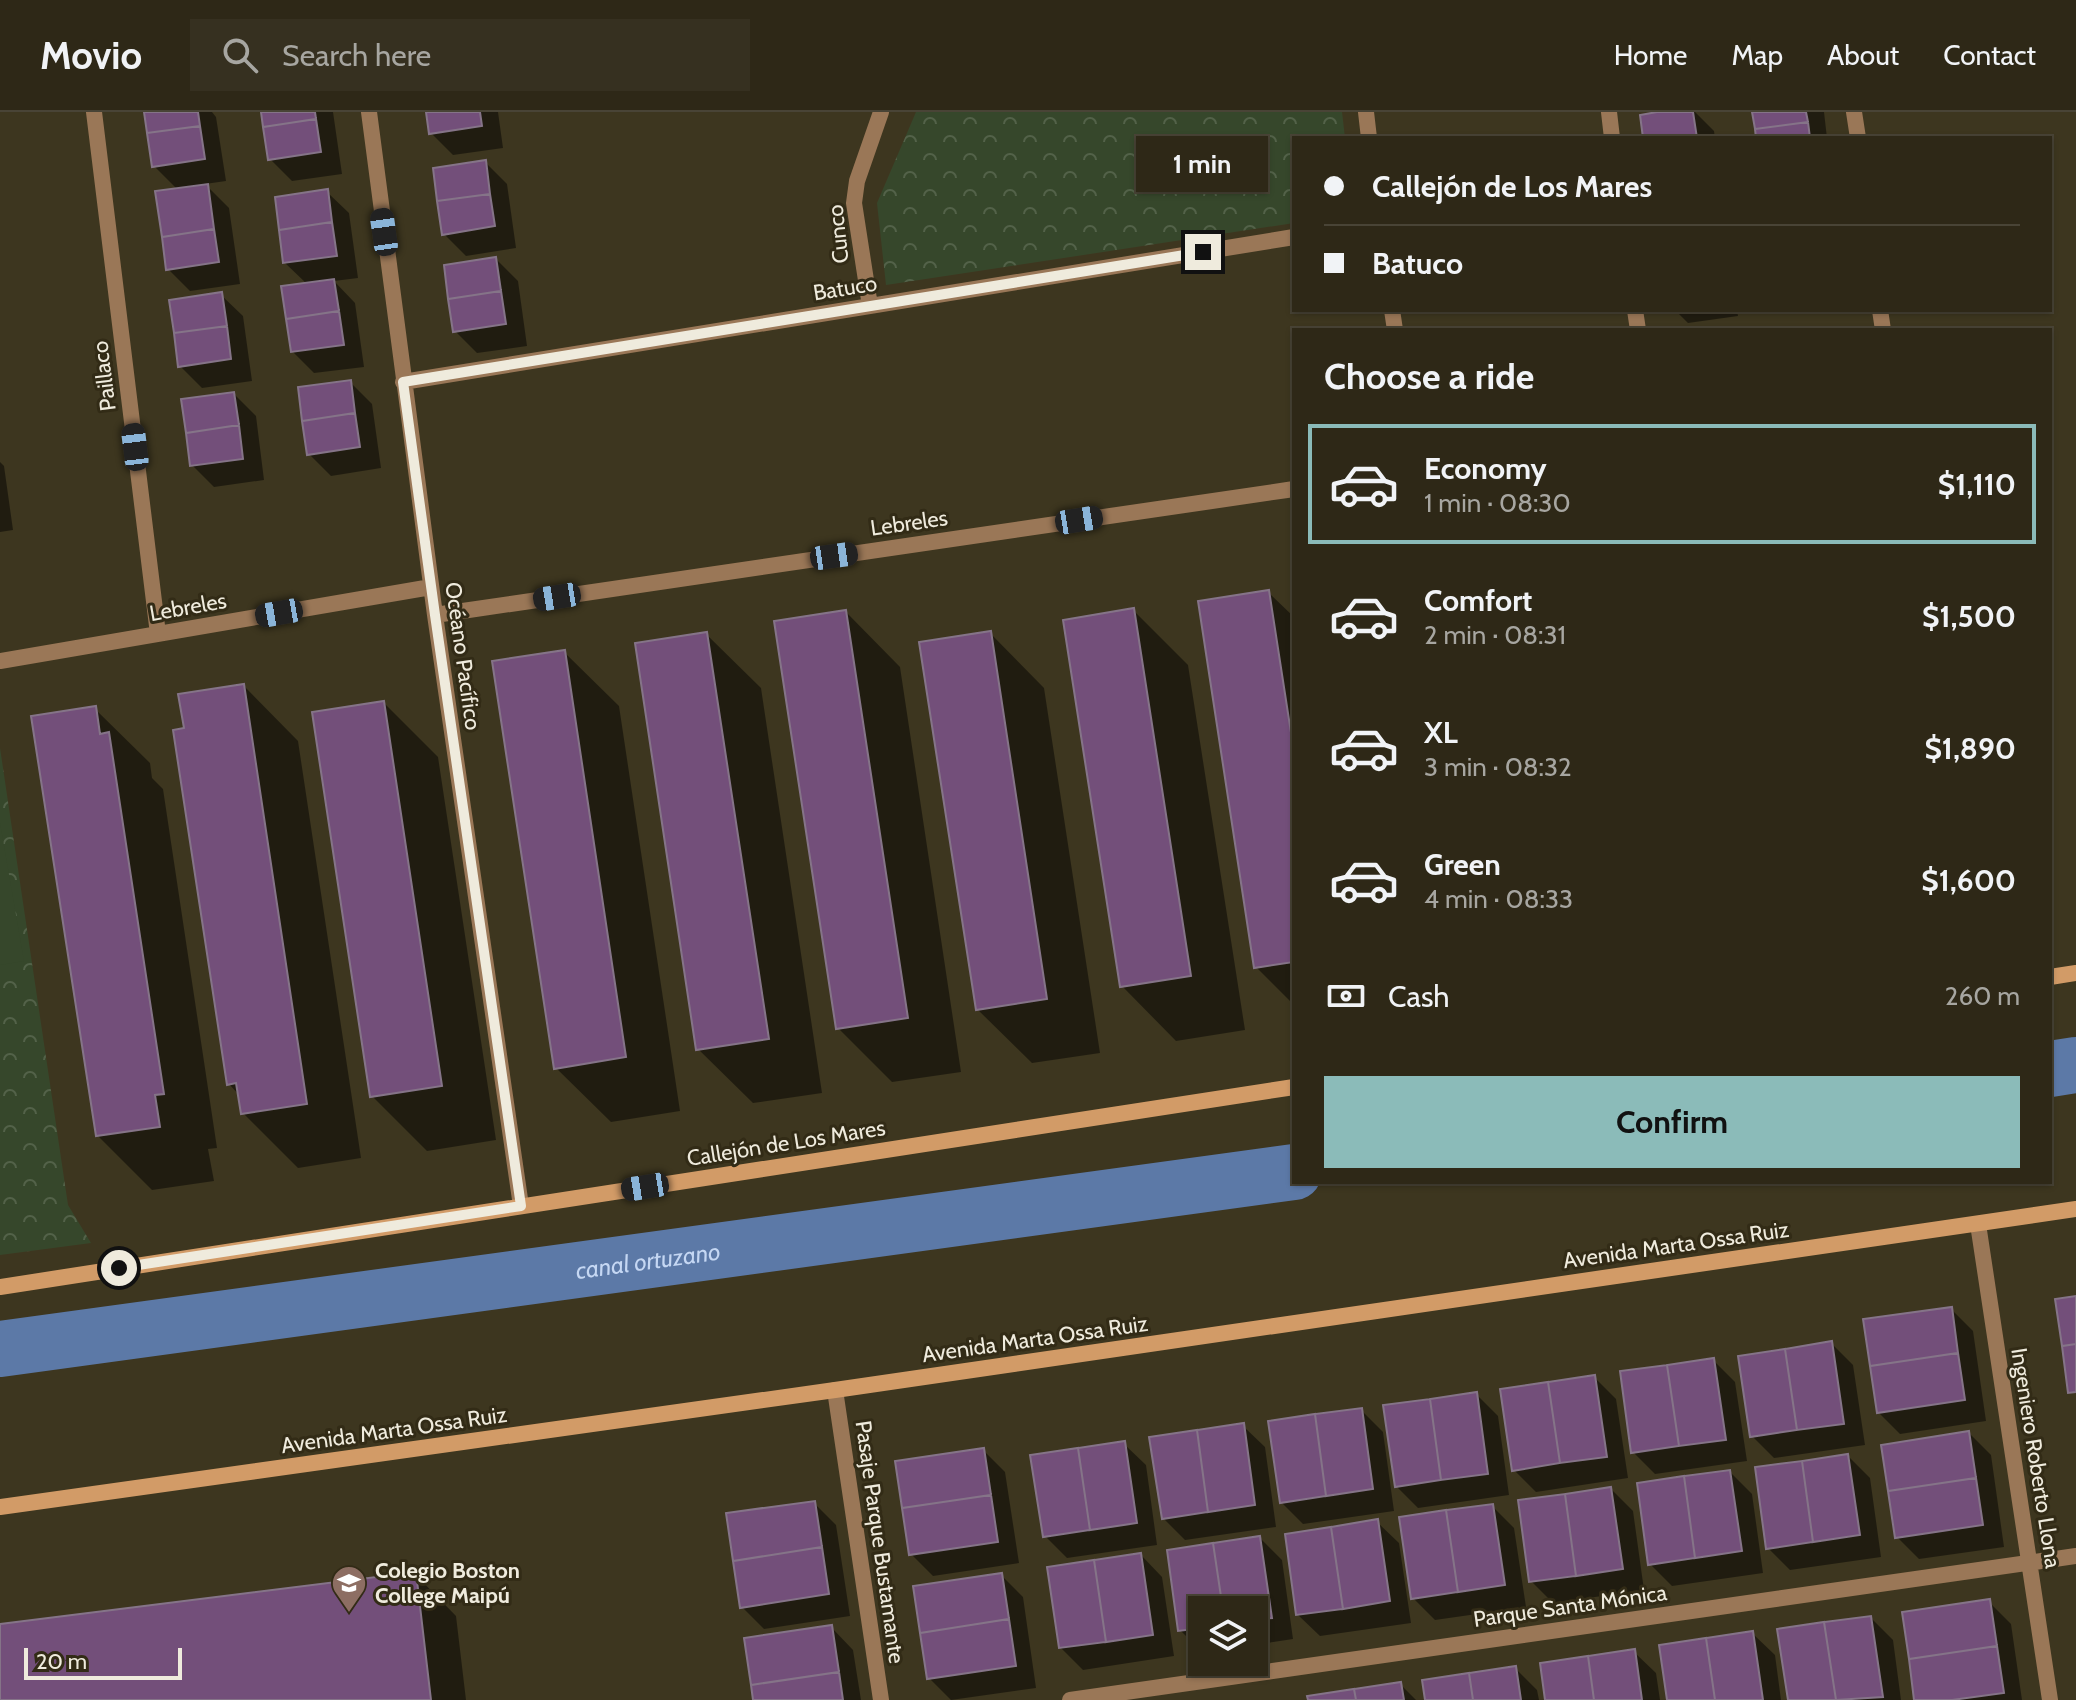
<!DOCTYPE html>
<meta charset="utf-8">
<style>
:root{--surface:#2e2817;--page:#363020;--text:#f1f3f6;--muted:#a7a6a1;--line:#494436;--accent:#8bbbb9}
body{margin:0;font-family:Cabin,sans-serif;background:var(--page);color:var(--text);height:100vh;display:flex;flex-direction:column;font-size:30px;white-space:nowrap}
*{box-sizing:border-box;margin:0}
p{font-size:26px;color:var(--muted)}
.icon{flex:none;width:44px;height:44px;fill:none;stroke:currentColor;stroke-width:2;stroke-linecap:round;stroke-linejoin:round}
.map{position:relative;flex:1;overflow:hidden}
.details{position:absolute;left:1292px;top:216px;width:760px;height:856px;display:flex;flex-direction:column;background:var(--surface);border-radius:0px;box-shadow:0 2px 6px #0004,0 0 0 2px var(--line)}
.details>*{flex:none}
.guide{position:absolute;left:1292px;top:24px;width:760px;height:176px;border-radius:0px;box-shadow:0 2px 6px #0004,0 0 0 2px var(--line);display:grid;align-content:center;height:176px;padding:0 32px;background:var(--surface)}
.fabs{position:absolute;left:1188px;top:1484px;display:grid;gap:16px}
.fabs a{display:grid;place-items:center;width:80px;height:80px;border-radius:0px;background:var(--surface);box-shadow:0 2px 6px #0004,0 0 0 2px var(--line);font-size:40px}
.scale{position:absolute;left:24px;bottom:20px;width:158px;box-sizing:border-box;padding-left:8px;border:4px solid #efebdd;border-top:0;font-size:22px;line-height:28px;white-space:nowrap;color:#efebdd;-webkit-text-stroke:6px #322b16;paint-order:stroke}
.end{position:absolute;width:36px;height:36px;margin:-18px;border:10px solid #efebdd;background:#111;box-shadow:0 0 0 4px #111}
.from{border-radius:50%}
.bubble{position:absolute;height:56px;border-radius:0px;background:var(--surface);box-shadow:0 2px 6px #0004,0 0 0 2px var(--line);font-size:26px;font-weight:700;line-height:56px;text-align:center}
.car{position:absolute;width:24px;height:48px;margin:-24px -12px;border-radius:10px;box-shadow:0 0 6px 2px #0007;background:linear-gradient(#222 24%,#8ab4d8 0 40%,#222 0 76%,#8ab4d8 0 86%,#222 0)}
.guide b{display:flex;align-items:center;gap:28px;height:76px;font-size:30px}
.guide b+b{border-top:2px solid var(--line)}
.guide i{width:20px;height:20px;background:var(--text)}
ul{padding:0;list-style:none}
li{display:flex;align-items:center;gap:24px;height:120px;margin:0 16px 12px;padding:0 16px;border:4px solid transparent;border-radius:0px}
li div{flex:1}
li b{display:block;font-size:30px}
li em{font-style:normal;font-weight:700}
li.current{border-color:var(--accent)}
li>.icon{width:72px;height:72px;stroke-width:1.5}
h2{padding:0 32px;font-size:36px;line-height:96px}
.pay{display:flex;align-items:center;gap:20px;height:88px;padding:0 32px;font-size:30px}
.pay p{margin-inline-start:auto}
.button{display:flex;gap:16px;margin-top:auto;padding:16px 32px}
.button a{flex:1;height:92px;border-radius:0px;background:var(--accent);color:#111;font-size:32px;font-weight:700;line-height:92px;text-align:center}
header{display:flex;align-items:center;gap:48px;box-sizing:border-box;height:112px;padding:0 40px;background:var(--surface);border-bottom:2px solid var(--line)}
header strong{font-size:38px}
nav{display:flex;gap:44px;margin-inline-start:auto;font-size:28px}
.search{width:560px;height:72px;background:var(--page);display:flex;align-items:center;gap:20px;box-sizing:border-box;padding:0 28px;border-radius:0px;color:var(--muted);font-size:30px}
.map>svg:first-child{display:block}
</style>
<header>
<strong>Movio</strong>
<div class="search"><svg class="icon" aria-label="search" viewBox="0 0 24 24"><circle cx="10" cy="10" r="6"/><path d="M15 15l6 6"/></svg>Search here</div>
<nav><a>Home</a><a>Map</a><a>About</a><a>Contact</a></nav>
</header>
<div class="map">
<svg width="2076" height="1588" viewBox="0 0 2076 1588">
<defs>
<pattern id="park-crowns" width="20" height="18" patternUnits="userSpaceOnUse" patternTransform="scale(2)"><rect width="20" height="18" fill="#36472b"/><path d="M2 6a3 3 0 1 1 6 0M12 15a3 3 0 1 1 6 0" fill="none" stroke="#536249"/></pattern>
</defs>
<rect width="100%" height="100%" fill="#3d361f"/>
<path fill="url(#park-crowns)" d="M916 0H1342L1345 26H1294V111L886 173 877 91Z
M0 636 68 1093 91 1131 0 1143Z"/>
<path fill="#36472b" d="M0 711 24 849 0 853Z"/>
<path fill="#0007" d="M146 0H212L216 5 226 69 205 72 229 96 240 172 190 179 168 157 178 78 154 54Z
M263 0H333L342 62 292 69 270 47Z
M428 0H498L503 36 453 43 431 21Z
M1670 0H1695L1714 19 1715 26H1645Z
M1754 0H1824L1827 26H1758Z
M485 50 507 72 516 136 466 144 444 122Z
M327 80 349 101 358 166 334 169 355 191 364 255 314 261 292 239 307 172 285 151Z
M496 147 518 169 527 234 477 241 455 219Z
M221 183 243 204 252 269 202 276 180 254Z
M1675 198H1737L1738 204 1688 211Z
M350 270 372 292 381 356 331 364 309 342Z
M234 282 256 304 264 368 214 375 192 353Z
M0 350 4 354 13 418 0 420Z
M1268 480 1294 505V893L1256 855Z
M1133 498 1188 553 1245 918 1176 929 1122 874Z
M846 500 900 555 961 960 892 970 838 916Z
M990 521 1044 576 1100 941 1032 951 977 897Z
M706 522 761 576 822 981 753 991 698 937Z
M564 540 619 594 680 999 611 1010 556 956Z
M244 574 298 629 361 1046 298 1056 243 1001 240 984 229 972 186 617Z
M384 591 438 645 496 1028 427 1039 372 984Z
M95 597 150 651 152 666 163 677 217 1036 208 1037 214 1069 152 1078 98 1024Z
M1951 1197 1973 1219 1986 1309 1900 1322 1878 1300Z
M1831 1231 1853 1253 1865 1333 1774 1346 1752 1324Z
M1713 1248 1735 1270 1747 1349 1655 1362 1633 1340Z
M1594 1265 1616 1287 1628 1366 1536 1380 1514 1358Z
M1476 1282 1498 1304 1509 1383 1418 1396 1396 1374Z
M1361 1298 1383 1320 1394 1399 1303 1412 1281 1390Z
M1243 1314 1265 1335 1276 1415 1185 1428 1163 1406Z
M1969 1321 1991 1343 2004 1435 1919 1447 1897 1425Z
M1124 1332 1146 1353 1157 1433 1067 1446 1045 1424Z
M983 1338 1005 1360 1019 1451 933 1464 911 1442Z
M1848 1344 1870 1366 1881 1445 1790 1458 1768 1436Z
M1730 1360 1752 1382 1763 1461 1672 1474 1650 1452Z
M1611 1377 1633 1399 1644 1478 1553 1491 1531 1469Z
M814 1391 836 1413 850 1504 764 1517 742 1495Z
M1492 1394 1514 1416 1526 1495 1435 1508 1413 1486Z
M1377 1410 1399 1431 1411 1511 1320 1524 1298 1503Z
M1260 1426 1282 1448 1293 1527 1254 1533V1498H1202V1540L1180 1518Z
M1141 1443 1162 1465 1174 1544 1083 1558 1061 1536Z
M415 1462 456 1504 466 1588H0V1514Z
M1001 1463 1023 1485 1036 1576 951 1588 929 1566Z
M1989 1490 2011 1512 2022 1588H1916Z
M1871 1506 1893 1528 1901 1588H1790Z
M832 1516 853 1538 861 1588H755Z
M1753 1522 1775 1543 1781 1588H1669Z
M1634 1540 1656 1561 1660 1588H1547Z
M1515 1556 1537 1578 1539 1588H1427Z
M1400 1572 1416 1588H1310Z"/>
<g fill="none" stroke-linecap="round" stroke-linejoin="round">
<g stroke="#5c79a7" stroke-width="56">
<path d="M2050 957 2076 953"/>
<path id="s1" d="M0 1237 1294 1060"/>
</g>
</g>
<path fill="#734f7a" stroke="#857488" stroke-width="2" d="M144 0H198L200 14 147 21Z
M261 0H315L316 7 263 15Z
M426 0H480L482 14 429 22Z
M1657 0H1693L1697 26H1643L1640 3Z
M1752 0H1806L1808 10 1755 17Z
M316 7 321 40 268 48 263 15Z
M1808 10 1810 26H1756L1755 17Z
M200 14 205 47 152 55 147 21Z
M486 48 490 82 437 89 433 56Z
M208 72 214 117 162 125 155 79Z
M328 77 332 110 279 118 275 85Z
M490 82 495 114 442 123 437 89Z
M332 110 337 144 283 151 279 118Z
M214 117 219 150 166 158 162 125Z
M496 145 501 179 448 187 444 153Z
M334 167 339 199 286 207 281 174Z
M501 179 506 212 453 220 448 187Z
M222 180 227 214 174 221 169 188Z
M339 199 344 233 291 240 286 207Z
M227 214 231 247 178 255 174 221Z
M351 268 355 301 302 309 298 275Z
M234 280 239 313 186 321 181 287Z
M355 301 360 335 307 343 302 309Z
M239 313 243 347 190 354 186 321Z
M1269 478 1294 640V850L1254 856 1198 489Z
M1134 496 1191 864 1120 875 1063 508Z
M846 498 908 906 836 917 774 509Z
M991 519 1047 887 976 898 919 530Z
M707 520 769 927 696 938 635 531Z
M565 538 626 945 554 957 492 549Z
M244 572 307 992 241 1002 236 971 227 973 173 618 184 616 178 582Z
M384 589 442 974 370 985 312 600Z
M96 594 100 622 109 620 164 982 155 983 160 1015 96 1024 31 604Z
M2076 1184V1232L2062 1234 2055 1187Z
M1952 1195 1958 1241 1870 1254 1863 1207Z
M1832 1229 1844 1312 1797 1318 1785 1237Z
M2076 1232V1280L2068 1281 2062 1234Z
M1785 1237 1797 1318 1750 1325 1738 1244Z
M1958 1241 1965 1288 1877 1301 1870 1254Z
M1714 1246 1726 1328 1679 1334 1667 1253Z
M1667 1253 1679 1334 1631 1341 1620 1259Z
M1595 1263 1607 1345 1560 1351 1548 1270Z
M1548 1270 1560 1351 1512 1359 1500 1277Z
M1477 1280 1488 1362 1441 1368 1430 1287Z
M1430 1287 1441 1368 1395 1375 1383 1293Z
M1362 1296 1373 1377 1326 1384 1315 1302Z
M1315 1302 1326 1384 1280 1391 1268 1309Z
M1244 1311 1255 1393 1208 1400 1197 1318Z
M1197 1318 1208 1400 1162 1407 1149 1325Z
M1969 1319 1976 1366 1888 1379 1881 1333Z
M1125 1329 1137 1411 1090 1418 1078 1336Z
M984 1336 991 1383 902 1396 895 1349Z
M1078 1336 1090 1418 1043 1425 1030 1343Z
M1848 1342 1860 1423 1813 1430 1802 1349Z
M1802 1349 1813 1430 1766 1437 1755 1355Z
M1730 1358 1742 1439 1695 1446 1684 1364Z
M1684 1364 1695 1446 1648 1453 1637 1371Z
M1976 1366 1983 1413 1895 1426 1888 1379Z
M1611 1375 1623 1457 1576 1464 1565 1382Z
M1565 1382 1576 1464 1529 1470 1518 1388Z
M991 1383 998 1430 909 1443 902 1396Z
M815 1389 822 1435 733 1449 726 1401Z
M1493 1392 1505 1473 1458 1480 1446 1398Z
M1446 1398 1458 1480 1411 1487 1399 1405Z
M1378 1407 1390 1489 1343 1497 1331 1415Z
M1331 1415 1343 1497 1296 1503 1285 1422Z
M1260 1424 1272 1506 1254 1508V1498H1223L1213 1431Z
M1213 1431 1223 1498H1202V1516L1178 1519 1167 1438Z
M822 1435 829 1482 740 1496 733 1449Z
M1141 1441 1153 1523 1106 1530 1094 1448Z
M1094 1448 1106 1530 1059 1536 1047 1455Z
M416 1460 431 1588H0V1512Z
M1002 1461 1009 1507 920 1521 913 1474Z
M1990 1487 1997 1534 1909 1547 1902 1500Z
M1871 1504 1883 1585 1836 1588 1824 1510Z
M1009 1507 1016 1554 927 1567 920 1521Z
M1824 1510 1836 1588H1788L1777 1517Z
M832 1513 839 1560 751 1573 744 1526Z
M1753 1519 1763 1588H1715L1706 1526Z
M1706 1526 1715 1588H1667L1659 1533Z
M1997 1534 2004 1581 1952 1588H1914L1909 1547Z
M1635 1537 1642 1588H1594L1588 1544Z
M1588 1544 1594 1588H1545L1540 1551Z
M1516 1554 1521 1588H1473L1469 1561Z
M839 1560 843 1588H753L751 1573Z
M1469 1561 1473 1588H1425L1422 1568Z
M1401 1570 1404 1588H1356L1354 1577Z
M1354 1577 1356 1588H1308L1307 1584Z"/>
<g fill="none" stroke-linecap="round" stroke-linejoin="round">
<path stroke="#9a7757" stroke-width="16" d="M94 0 158 522
M369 0 435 503 521 1094
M1366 0 1369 26
M1609 0 1612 26
M1854 0 1858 26
M870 194 854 91 857 69 881 0
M1392 198 1395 218
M1635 198 1638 218
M1880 198 1883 218
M403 270 1294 125
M435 503 1294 377
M0 549 431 475
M1978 1112 2050 1588
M835 1278 881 1588
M1070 1588 2076 1444"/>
<path stroke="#d29b67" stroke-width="16" d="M2050 865 2076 861
M0 1175 1294 975
M0 1395 835 1278 2076 1097"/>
</g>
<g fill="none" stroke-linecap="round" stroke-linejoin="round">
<path stroke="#efebdd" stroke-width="10" d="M119 1156 521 1094 435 503 403 270 1203 140"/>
</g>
<defs>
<g id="school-pin" transform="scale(1.8)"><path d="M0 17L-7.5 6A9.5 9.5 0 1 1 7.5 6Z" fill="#8d6e63" stroke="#322b16"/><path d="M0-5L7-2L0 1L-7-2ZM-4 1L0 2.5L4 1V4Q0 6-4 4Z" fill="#fff"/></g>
</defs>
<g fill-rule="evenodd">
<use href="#school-pin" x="349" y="1471"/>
</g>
<g text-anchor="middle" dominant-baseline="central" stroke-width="6" stroke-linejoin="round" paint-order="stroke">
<g font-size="22" fill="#efebdd" stroke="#322b16">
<text transform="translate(838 122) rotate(-96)">Cunco</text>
<text transform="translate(845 176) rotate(-9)">Batuco</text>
<text transform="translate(104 264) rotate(-97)">Paillaco</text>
<text transform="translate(909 411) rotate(-8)">Lebreles</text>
<text transform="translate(188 495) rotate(-10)">Lebreles</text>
<text transform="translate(463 544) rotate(82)">Océano Pacífico</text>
<text transform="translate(786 1031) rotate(-9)">Callejón de Los Mares</text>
<text transform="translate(1676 1133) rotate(-8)">Avenida Marta Ossa Ruiz</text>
<text transform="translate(1035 1227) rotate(-8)">Avenida Marta Ossa Ruiz</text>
<text transform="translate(394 1318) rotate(-8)">Avenida Marta Ossa Ruiz</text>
<text transform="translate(2036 1346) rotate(81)">Ingeniero Roberto Llona</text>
<text transform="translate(880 1430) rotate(82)">Pasaje Parque Bustamante</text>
<text transform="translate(1570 1494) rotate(-8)">Parque Santa Mónica</text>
</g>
<g font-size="22" font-weight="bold" fill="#efebdd" stroke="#322b16" text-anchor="start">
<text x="375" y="1458">Colegio Boston<tspan x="375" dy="25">College Maipú</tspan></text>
</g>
<g font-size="24" font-style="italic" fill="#c5d7f3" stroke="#322b16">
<text stroke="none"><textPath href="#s1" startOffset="654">canal ortuzano</textPath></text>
</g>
</g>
</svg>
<div class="fabs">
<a><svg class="icon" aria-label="layers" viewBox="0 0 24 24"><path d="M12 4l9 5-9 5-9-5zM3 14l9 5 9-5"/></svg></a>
</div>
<div class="scale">20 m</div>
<i class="end from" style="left:119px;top:1156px"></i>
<i class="end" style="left:1203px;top:140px"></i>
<div class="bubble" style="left:1136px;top:24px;width:132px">1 min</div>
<i class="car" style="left:384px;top:120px;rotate:352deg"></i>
<i class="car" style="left:135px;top:335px;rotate:353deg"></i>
<i class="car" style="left:1079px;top:408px;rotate:81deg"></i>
<i class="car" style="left:834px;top:444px;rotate:82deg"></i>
<i class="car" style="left:557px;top:485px;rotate:261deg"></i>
<i class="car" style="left:279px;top:501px;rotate:260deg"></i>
<i class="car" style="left:645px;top:1075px;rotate:261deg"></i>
<div class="guide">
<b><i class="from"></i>Callejón de Los Mares</b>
<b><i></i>Batuco</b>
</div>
<section class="details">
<h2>Choose a ride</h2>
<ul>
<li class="current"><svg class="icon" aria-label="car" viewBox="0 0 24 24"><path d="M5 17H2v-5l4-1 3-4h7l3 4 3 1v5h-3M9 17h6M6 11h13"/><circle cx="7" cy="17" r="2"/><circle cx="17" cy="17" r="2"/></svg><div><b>Economy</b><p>1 min · 08:30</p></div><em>$1,110</em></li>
<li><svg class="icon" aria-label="car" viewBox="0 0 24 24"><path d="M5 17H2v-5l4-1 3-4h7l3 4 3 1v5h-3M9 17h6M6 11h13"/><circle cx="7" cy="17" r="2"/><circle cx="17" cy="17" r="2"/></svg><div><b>Comfort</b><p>2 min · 08:31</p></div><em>$1,500</em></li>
<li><svg class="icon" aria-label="car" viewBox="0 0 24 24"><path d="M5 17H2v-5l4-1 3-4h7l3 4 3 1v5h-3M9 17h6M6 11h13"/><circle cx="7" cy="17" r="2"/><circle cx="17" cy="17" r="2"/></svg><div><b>XL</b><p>3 min · 08:32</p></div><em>$1,890</em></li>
<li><svg class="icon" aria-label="car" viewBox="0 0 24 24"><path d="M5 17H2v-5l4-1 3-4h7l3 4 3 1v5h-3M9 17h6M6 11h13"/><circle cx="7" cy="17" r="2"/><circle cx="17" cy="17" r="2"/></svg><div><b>Green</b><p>4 min · 08:33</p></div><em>$1,600</em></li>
</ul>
<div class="pay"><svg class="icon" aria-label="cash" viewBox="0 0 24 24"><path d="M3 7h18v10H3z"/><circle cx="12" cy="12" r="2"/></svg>Cash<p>260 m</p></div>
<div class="button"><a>Confirm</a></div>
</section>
</div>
